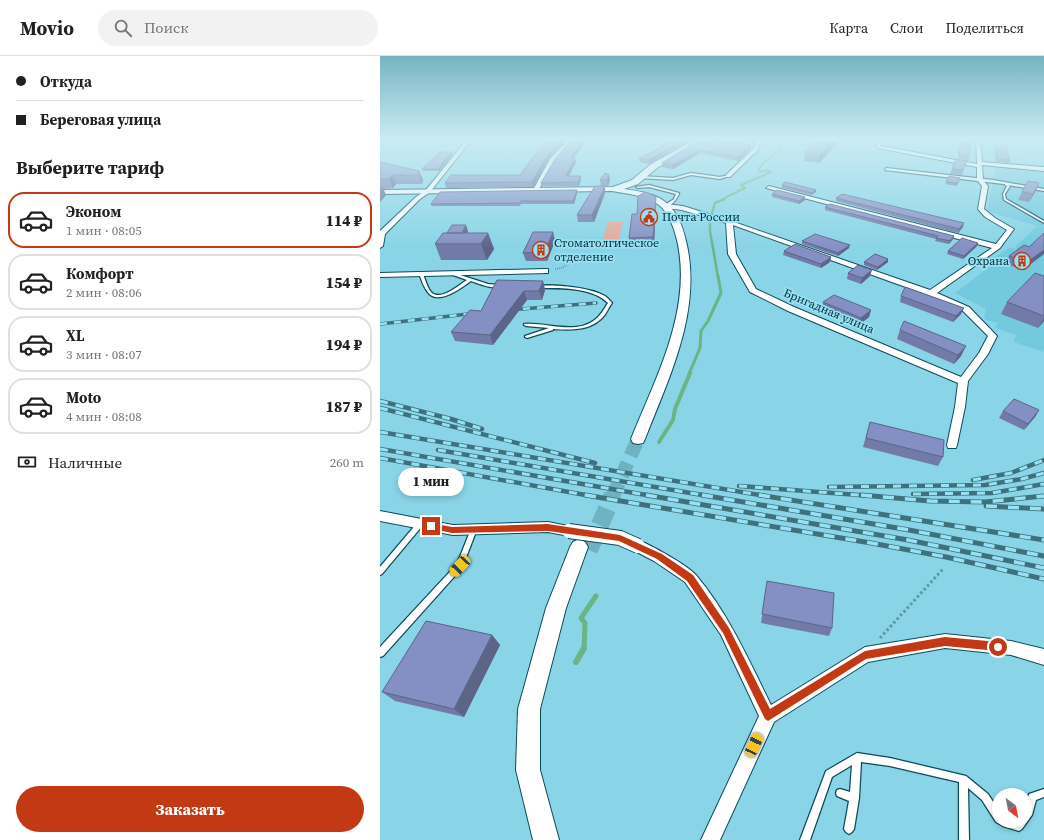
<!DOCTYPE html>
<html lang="ru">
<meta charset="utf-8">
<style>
:root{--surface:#fff;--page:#f2f2f2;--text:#202124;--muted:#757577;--line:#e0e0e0;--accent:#c23913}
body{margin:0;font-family:"Source Serif 4",serif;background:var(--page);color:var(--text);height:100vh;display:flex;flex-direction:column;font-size:15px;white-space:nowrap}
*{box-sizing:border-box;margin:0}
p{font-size:13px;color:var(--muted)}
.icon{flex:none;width:22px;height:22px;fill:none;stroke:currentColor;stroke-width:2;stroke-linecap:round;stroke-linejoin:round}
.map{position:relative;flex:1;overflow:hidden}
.panel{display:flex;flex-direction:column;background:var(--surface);width:380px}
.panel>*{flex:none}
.top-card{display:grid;align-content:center;height:88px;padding:0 16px;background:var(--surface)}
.needle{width:26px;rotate:148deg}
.buttons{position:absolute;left:612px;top:732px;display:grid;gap:8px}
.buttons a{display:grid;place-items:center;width:40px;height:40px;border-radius:50%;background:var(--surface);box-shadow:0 2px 6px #0003;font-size:20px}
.end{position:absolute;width:18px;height:18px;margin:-9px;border:5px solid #c23913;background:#fff;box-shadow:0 0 0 2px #fff}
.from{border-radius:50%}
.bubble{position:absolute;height:28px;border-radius:14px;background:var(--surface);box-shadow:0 2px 6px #0003;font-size:13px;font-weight:800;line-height:28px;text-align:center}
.car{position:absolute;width:12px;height:24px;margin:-12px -6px;border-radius:5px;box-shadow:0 0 3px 1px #0007;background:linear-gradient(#f5c518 24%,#345 0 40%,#f5c518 0 76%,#345 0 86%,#f5c518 0)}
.top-card b{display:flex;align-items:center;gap:14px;height:38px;font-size:15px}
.top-card b+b{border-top:1px solid var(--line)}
.top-card i{width:10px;height:10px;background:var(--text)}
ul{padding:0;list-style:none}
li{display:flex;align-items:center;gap:12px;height:56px;margin:0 8px 6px;padding:0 8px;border:2px solid var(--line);border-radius:16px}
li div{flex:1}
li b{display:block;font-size:15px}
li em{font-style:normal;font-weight:800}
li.active{border-color:var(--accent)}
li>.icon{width:36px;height:36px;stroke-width:1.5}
h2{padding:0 16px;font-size:18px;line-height:48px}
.pay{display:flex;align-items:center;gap:10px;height:44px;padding:0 16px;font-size:15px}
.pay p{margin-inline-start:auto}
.cta{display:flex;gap:8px;margin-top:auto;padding:8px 16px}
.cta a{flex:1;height:46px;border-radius:24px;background:var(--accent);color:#fff;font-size:16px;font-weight:800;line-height:46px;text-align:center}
header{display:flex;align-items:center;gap:24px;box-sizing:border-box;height:56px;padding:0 20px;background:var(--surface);border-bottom:1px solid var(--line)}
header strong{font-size:19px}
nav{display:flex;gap:22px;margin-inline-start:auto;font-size:14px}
.search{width:280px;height:36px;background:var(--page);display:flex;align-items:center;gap:10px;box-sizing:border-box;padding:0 14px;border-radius:22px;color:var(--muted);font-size:15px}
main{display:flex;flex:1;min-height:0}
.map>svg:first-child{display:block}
</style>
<header>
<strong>Movio</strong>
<div class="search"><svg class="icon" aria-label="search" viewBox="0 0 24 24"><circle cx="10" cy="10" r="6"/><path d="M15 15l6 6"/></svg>Поиск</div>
<nav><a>Карта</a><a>Слои</a><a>Поделиться</a></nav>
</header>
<main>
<section class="panel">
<div class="top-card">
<b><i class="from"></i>Откуда</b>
<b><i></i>Береговая улица</b>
</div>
<h2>Выберите тариф</h2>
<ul>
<li class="active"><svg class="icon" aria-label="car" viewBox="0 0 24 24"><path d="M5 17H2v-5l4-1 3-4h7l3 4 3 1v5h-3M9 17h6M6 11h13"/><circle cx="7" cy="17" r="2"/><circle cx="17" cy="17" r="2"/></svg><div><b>Эконом</b><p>1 мин · 08:05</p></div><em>114 ₽</em></li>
<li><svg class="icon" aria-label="car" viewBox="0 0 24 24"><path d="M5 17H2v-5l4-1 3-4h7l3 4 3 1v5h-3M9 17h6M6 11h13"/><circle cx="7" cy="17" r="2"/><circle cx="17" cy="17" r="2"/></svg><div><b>Комфорт</b><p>2 мин · 08:06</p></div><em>154 ₽</em></li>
<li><svg class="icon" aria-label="car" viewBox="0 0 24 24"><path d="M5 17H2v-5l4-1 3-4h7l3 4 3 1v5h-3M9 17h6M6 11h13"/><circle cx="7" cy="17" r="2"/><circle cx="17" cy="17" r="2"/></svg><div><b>XL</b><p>3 мин · 08:07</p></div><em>194 ₽</em></li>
<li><svg class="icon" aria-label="car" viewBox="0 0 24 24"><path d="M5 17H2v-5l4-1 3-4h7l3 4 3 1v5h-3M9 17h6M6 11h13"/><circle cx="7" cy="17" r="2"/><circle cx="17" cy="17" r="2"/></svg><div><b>Moto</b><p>4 мин · 08:08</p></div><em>187 ₽</em></li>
</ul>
<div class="pay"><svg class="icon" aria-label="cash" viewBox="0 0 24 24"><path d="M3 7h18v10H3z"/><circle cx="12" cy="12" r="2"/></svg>Наличные<p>260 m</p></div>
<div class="cta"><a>Заказать</a></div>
</section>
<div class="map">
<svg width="664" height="784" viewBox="0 0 664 784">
<rect width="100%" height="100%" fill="#89d4e6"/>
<path fill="#73c9de" d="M616 110 664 116V296L634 286 636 279 615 272 618 267 604 263 606 253 575 237 615 207 611 204 630 191 636 193V190L657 170 607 155Z"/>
<path fill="#e4a899" d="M228 166H243L238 186H222Z"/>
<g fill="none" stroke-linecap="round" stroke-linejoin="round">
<path stroke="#6bb486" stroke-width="2" d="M344 144 346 141 365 132 361 129 391 116 387 114 381 116 378 114 383 107 402 93 391 86 401 82"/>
<path stroke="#6bb486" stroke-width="2.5" d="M332 157 335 147 344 143
M330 163V175L338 221"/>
<path stroke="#6bb486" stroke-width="3" d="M309 318 320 292 321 275 328 265 341 237 338 220"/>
<path stroke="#6bb486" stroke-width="4" d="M279 386 293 364 295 353 310 317"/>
<path stroke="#6bb486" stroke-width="5" d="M204 593 205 567 201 562 216 540"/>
<path stroke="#6bb486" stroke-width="6" d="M196 606 204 592"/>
<path stroke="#6fb2c2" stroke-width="14" stroke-dasharray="14 8" stroke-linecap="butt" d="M233 440 258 383"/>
<path stroke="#6fb2c2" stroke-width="18" stroke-dasharray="18 9" stroke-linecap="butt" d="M209 494 233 439"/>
<g stroke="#0c4b58" stroke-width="2.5">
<path id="service" d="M506 112 613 124 664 133V135L628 129 630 130 625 138 626 143 664 165V167L624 144 623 138 627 130 624 128 505 114Z
M311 117 340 121 348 119 349 120 340 123 311 119 293 124 260 122 259 121 260 120 293 122Z
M269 129 299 137V138C296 144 292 150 285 151V149L294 143 296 138 269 131 257 132 256 131Z
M40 217 43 218C45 223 47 231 51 236 60 246 79 229 87 224L73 219 72 218 74 217 108 228 121 229 123 230C113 234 100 228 91 225 81 232 57 251 47 235 43 230 42 224 39 218Z
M157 230C174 228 210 231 225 240 228 242 230 245 232 247 228 252 226 259 221 263 208 275 190 274 173 273V274L147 282 145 281V280L169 272 146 270 144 269V268C168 266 200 281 219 260 223 256 225 251 228 247 212 231 180 232 158 232L156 231Z
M40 465 42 466 43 468 42 470 2 518 0 519V511L38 466Z
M94 470 96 471 97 473 82 512 3 600 0 601V591L77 508 91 473 92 471Z
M477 697 510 702 586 720 608 738 619 755V765H645V753L649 738 664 733V741L656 744 652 759 642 773 639 775 623 770 616 766 602 744 588 732 589 784H579V726L510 710 481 706 479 742 474 773 472 776 469 778 466 776 464 773 469 745 457 740 456 737 457 734 460 733 470 736 472 709 452 721 430 784H420L446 715Z"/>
</g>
<g stroke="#0c4b58" stroke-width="2">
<path id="minor" d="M88 82H93L50 136 40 143 5 178 3 190 0 192V175L36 141 46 134Z
M190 82H195L174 105 158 135H154L153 134 170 103Z
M377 82H382L378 94 350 121H346V119L374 92Z
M497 82H502L499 87 501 90 597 108 596 82H600L602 106 664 111V115L602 109 603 124 608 130 604 153 615 162 634 173 620 192 557 237 589 251 617 280 608 298 588 325 585 351 577 389 576 392H568L567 389 575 351 578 327 408 255 370 236 348 198 346 167 302 154 286 152 283 150 286 148 303 150 351 165 550 234 612 192 386 132 389 130 616 188 627 174 605 161 598 153 602 130 597 124V111L497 92 495 87ZM353 169 548 239 583 255 608 280 599 297 581 321 414 251 376 233 356 198Z
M165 213H168V217L0 221V217Z
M0 455 73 469 168 466 193 471 195 475 193 479 189 480 168 476 73 479 0 465Z
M258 484C271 489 307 509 316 519 348 557 369 604 391 649L485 591 565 578 631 585 664 593V609L631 599 565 592 488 606 394 666 340 784H321L379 660 341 579 305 526 274 505 253 494 252 490 253 486Z"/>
</g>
<g stroke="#0c4b58" stroke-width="2">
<path id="secondary" d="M318 82H326L277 112 258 128 244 133C257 135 273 137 284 145 295 153 302 168 305 181 324 251 290 319 265 383L263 387 258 388 253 387 251 383C276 321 313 253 297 184 294 172 289 157 279 149 266 139 247 138 232 135L0 138V134L233 131 252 124 271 108Z
M199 483 205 486 208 491 186 552 160 653V714L179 784H153L136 714 138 653 166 552 190 491 193 486Z"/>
</g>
<path stroke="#5c98a6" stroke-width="1.5" stroke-dasharray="1 1" stroke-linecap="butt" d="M175 213 182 212 188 208 187 203"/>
<path stroke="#5c98a6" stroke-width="3" stroke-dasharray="2.5 2.5" stroke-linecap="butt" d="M500 582 563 513"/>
<use href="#service" fill="#fff" fill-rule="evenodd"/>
<use href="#minor" fill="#fff" fill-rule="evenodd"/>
<use href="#secondary" fill="#fff" fill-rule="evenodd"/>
<g stroke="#3f717d" stroke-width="3.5">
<path id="rail-far2" d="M129 254 216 247
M0 268 97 257"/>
</g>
<g stroke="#3f717d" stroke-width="4.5">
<path id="rail-far1" d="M0 345 71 363 102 373
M0 352 215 407
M0 376 386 440
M0 393 272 440
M58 394 328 440
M0 402 211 440
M593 424 631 417 664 404
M359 430 492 440
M449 431 605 429 642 423 664 417
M533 438 612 437 664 428"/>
</g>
<g stroke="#3f717d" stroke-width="5">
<path id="rail" d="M205 439 491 487 566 501 664 523
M266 439 528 484 664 512
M322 439 529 474 664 500
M379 439 664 484
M481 439 550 445 605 446 664 440
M606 450 664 453"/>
</g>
<use href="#rail-far2" stroke="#96e1f4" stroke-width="2.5" stroke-dasharray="7" stroke-linecap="butt"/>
<use href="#rail-far1" stroke="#96e1f4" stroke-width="3" stroke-dasharray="8" stroke-linecap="butt"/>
<use href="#rail" stroke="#96e1f4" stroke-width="3.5" stroke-dasharray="11" stroke-linecap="butt"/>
<g stroke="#0c4b58" stroke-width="16" stroke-linecap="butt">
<path id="minor-bridge" d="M189 475 240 482 258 490"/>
</g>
<use href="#minor-bridge" stroke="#fff" stroke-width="14"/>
</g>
<path fill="#727ba8" d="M193 82H206L207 84 194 102 196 106 189 120H201V123L199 130H162L161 127Z
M293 82 269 108 260 106 259 103 281 92V90Z
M323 82H341L336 85 371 93 358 105 320 97 293 113 282 111V107Z
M582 82H591L589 101 588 105 578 102Z
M186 84 169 102 153 131 66 132 65 127 140 119Z
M457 88 439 107 424 105 425 96Z
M615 90 630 104 629 107 616 106 615 93Z
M72 96 73 98 59 115H43L42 113Z
M0 106 39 115 43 124 42 128H16L13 132 3 133 6 139 0 146Z
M585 110 582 119 570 118 572 113Z
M229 119 230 124 228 130H221L220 124Z
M580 122 577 130 565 128 566 126Z
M659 127 656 135 649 146 638 144 642 136Z
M402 129 436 136 431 139 402 132Z
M225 130V137L214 166H198L197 159Z
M197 134V137L194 148H141L140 150H52L51 148Z
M392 138 425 141V144L419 148 392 141Z
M456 142 583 171 578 177 456 145Z
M276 149 274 189 250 190 249 182 257 158Z
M445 151 574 180 573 183 569 188 555 185 556 183 445 154Z
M88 175 87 177H108L114 193 107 204H61L55 188 67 177Z
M173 176 175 185 167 205H146L143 197Z
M664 177 643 214 626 208 629 200 649 191Z
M422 185 469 192 458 200 422 188Z
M597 190 583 203 567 198 568 195Z
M404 195 451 201 450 206 441 212 403 199Z
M484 206H508L497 214 484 209Z
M468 217 490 220 481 228 467 223Z
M664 220V265L658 272 621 258 627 246Z
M163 225 165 234 162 244H147L113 289 75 285 71 276 101 255Z
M521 240 581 258 573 266 520 246Z
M443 246 491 254 489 261 479 269 442 252Z
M520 274 581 300 574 308 517 283Z
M659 354 655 361 644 374 619 362 623 355Z
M490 366 563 401 558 410 483 391Z
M387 525 452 572 449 580 381 567Z
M112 579 120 589 84 661 15 645 2 636Z"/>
<path fill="#5c6488" d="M183 82H186V84L169 102 153 131 152 126 168 98Z
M205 82H206L207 84 191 106V102Z
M308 82H314L269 108 268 104Z
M335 82H341L331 88V84Z
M456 82H458L457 88 439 107 440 98Z
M371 89V93L358 105V101Z
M320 94V97L293 113 292 109Z
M72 96 73 98 59 115 58 113Z
M195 102 196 106 187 123 186 120Z
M39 115 43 124 42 128 39 119Z
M12 119 16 128 13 132 9 123Z
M229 119 230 124 228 130 227 124Z
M201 120V123L199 130 198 126Z
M659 127 656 135 649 146 653 138Z
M2 130 6 139 0 146V131Z
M225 130V137L214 166 212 159Z
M197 134V137L194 148 193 145Z
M436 134V136L431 139 432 137Z
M276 141V149L274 189 273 181Z
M425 141V144L419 148V145Z
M584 167 583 171 578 177 579 173Z
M86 169 88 175 83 186 80 180Z
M173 176 175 185 167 205 165 196Z
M108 177 114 193 107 204 101 188Z
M574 180 573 183 569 188 570 185Z
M598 187 597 190 583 203 584 200Z
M470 189 469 192 458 200V197Z
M664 194V198L643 214 647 206Z
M451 201 450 206 441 212V208Z
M508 203V206L497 214 498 211Z
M492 214 490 220 481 228 482 222Z
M163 225 165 234 162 244 159 235Z
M144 235 147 244 113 289 110 279Z
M584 252 581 258 573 266 576 260Z
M491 254 489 261 479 269 481 262Z
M664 261V265L658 272Z
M586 290 581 300 574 308 578 299Z
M659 354 655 361 644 374 648 368Z
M112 579 120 589 84 661 74 653Z"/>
<path fill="#848fc3" stroke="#5c6488" d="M167 82H183L168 98 152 126 65 127 71 119H140Z
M193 82H205L191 102H195L186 120H201L198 126 161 127 175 103Z
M293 82H308L268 104 259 103 284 90H281Z
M323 82H335L331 84 371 89 358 101 320 94 292 109 282 107Z
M439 82H456L440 98 425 96Z
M582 82H591L589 101 579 98Z
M615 90 626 91 630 104 617 103Z
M60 96H72L58 113H42Z
M576 103 587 105 583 114 572 113Z
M0 106 39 115V119H12L9 123H0Z
M225 117 229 119 227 124H220Z
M569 120 580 122 578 127 566 126Z
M648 125 659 127 653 138 642 136Z
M405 126 436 134 432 137 402 129Z
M215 130H225L212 159H197Z
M197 134 193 145H141L139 147 51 148 60 136Z
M397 134 425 141 419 145 392 138Z
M266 136 276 141 273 181 249 182 252 158H257L258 140Z
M462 138 584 167 579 173 456 142Z
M450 148 574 180 570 185 556 182 558 180 445 151Z
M72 169H86L82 177H67Z
M153 176H173L165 196 143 197Z
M63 177H108L101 188H55Z
M664 177V194L647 206 629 200 644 189 649 191Z
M435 178 470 189 458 197 422 185Z
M582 182 598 187 584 200 568 195Z
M415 188 451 201 441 208 404 195Z
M495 198 508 203 498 211 484 206Z
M478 209 492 214 482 222 468 217Z
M655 217 664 220V260L627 246Z
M117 224 163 225 159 235H144L110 279 71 276 90 254 101 255Z
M525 231 584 252 576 260 521 240Z
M454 239 491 254 481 262 443 246Z
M524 265 586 290 578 299 520 274Z
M634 343 659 354 648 368 623 355Z
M490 366 564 384 563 401 486 382Z
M387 525 454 537 452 572 382 558Z
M46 565 112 579 74 653 2 636Z"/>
<linearGradient id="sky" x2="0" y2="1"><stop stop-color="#76b4c1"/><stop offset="0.43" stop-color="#caecf4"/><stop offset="1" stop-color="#caecf4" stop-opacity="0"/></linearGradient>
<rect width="664" height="192" fill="url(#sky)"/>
<path fill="#c23913" d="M51 467 72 471 168 468 240 479 282 498 313 519 349 572 390 653 485 595 565 581 618 586 621 587 622 591 621 594 618 595 565 590 486 603 388 665 385 663 343 577 307 525 277 503 239 485 168 475 72 477 48 472 47 470Z"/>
<defs>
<g id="civic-ring" transform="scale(0.9)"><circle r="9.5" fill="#96e1f4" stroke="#c23913" stroke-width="1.5"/><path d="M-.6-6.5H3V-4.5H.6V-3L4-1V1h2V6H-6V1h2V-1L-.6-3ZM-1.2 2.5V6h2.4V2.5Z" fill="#c23913"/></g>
<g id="building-ring" transform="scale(0.9)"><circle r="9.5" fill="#96e1f4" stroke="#c23913" stroke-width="1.5"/><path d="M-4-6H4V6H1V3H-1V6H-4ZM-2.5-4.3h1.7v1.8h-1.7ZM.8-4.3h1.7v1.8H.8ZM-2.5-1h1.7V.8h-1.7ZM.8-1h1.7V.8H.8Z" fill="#c23913"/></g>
</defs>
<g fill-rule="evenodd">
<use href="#civic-ring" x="269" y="161"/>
<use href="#building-ring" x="161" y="194"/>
<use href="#building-ring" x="642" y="205"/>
</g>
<g text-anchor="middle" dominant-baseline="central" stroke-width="3.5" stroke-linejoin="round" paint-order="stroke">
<g font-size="12" fill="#082930" stroke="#96e1f4" text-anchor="start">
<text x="282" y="161">Почта России</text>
<text x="174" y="187">Стоматолгическое<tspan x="174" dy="14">отделение</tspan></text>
<text x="629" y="205" text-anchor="end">Охрана</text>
</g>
<g font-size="12" fill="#082930" stroke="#96e1f4">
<text transform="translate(449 255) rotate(23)">Бригадная улица</text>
</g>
</g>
</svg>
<div class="buttons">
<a><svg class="needle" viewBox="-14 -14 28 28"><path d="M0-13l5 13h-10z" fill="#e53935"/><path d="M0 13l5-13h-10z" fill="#757577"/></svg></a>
</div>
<i class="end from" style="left:618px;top:591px"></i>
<i class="end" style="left:51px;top:470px"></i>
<div class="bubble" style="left:18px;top:412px;width:66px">1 мин</div>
<i class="car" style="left:80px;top:510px;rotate:223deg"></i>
<i class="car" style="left:374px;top:689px;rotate:25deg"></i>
</div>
</main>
